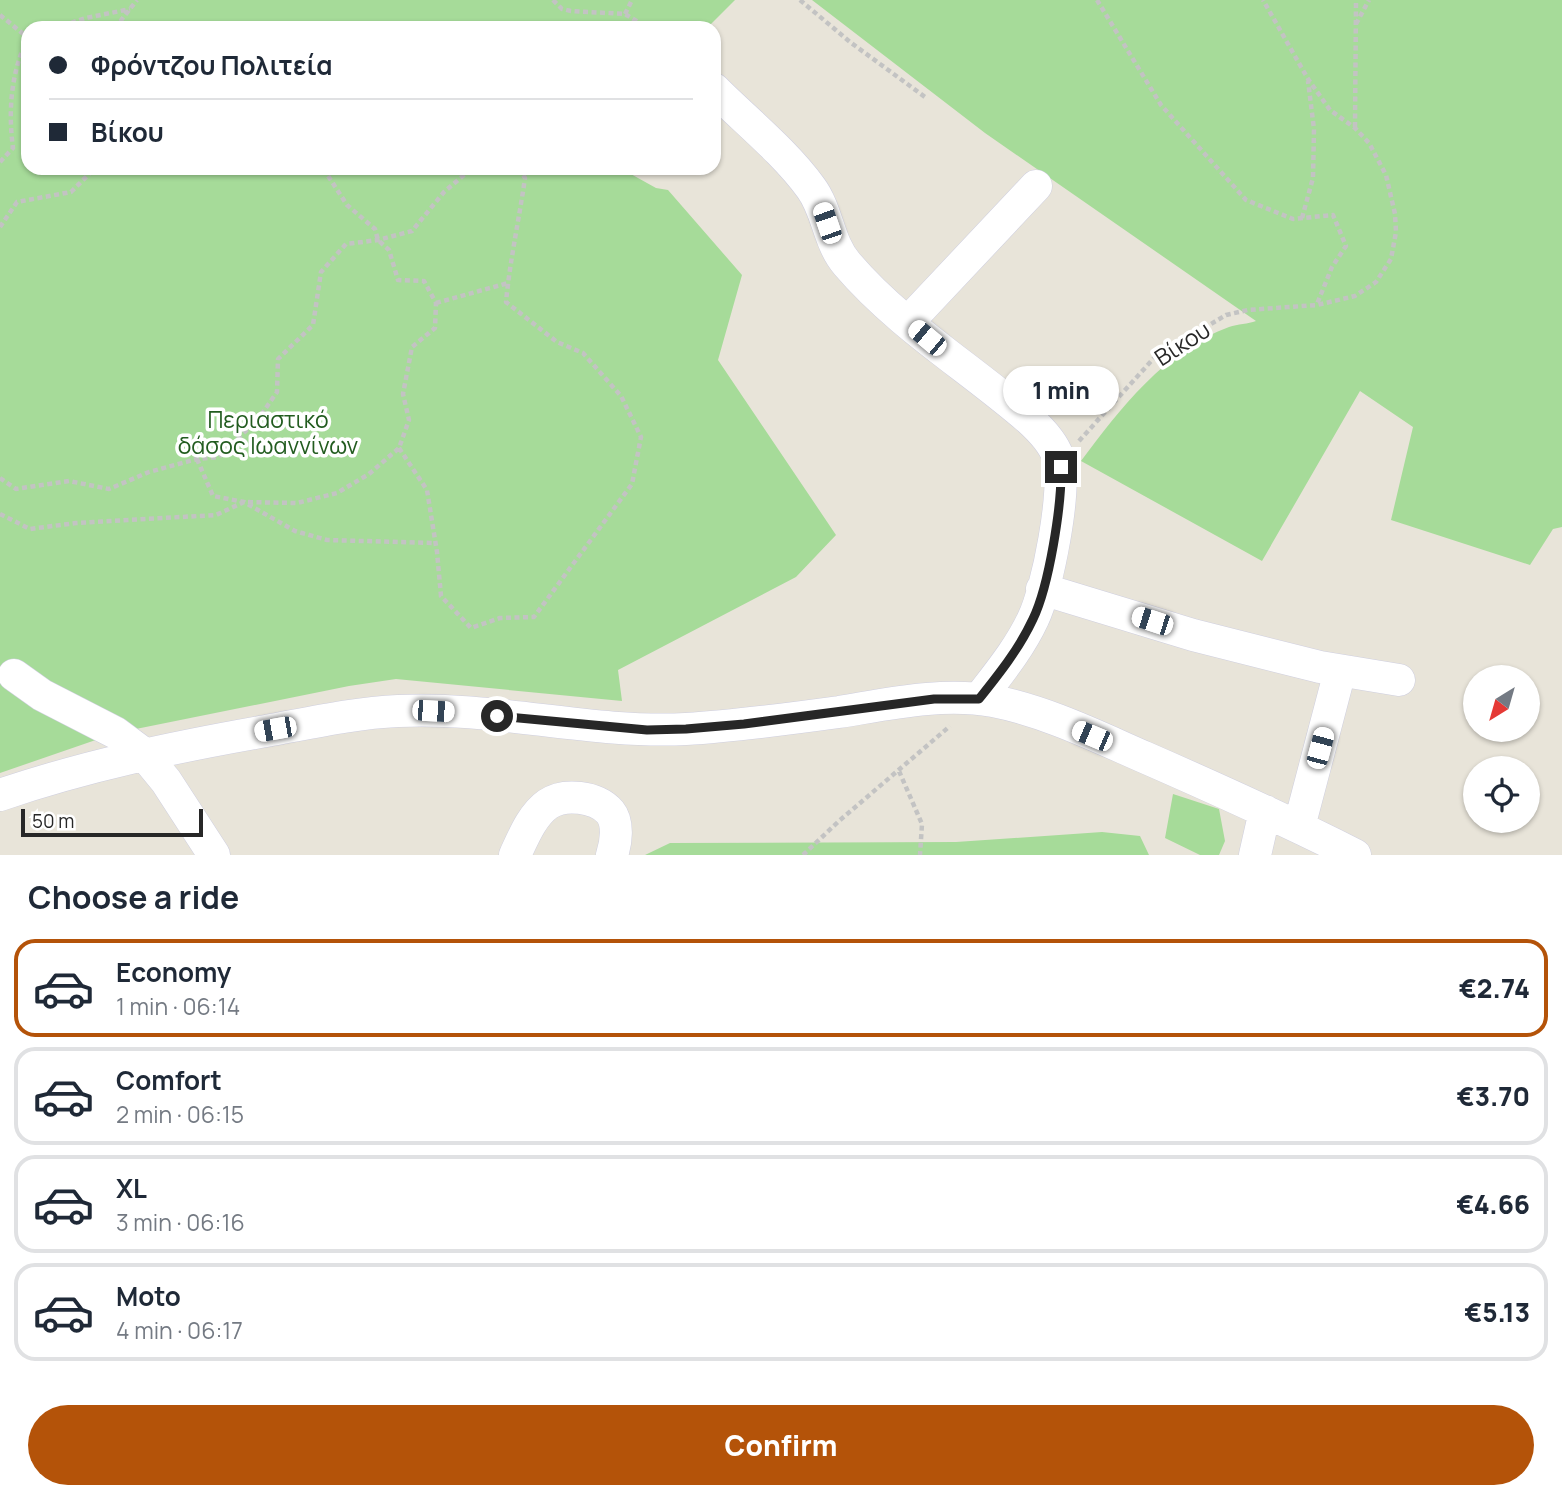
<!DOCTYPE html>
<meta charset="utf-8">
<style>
:root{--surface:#fff;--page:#f6f6f7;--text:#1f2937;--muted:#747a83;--line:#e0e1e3;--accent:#b45309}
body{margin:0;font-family:Manrope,sans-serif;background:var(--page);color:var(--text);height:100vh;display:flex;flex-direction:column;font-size:26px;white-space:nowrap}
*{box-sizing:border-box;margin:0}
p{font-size:23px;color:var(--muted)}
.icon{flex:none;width:38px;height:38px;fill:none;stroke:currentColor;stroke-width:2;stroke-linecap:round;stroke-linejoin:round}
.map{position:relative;height:855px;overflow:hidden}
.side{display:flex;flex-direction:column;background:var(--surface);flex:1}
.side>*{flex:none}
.guide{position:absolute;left:21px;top:21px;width:700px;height:154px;border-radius:21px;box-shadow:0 2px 5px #0004;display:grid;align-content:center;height:154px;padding:0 28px;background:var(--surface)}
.needle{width:46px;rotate:217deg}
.controls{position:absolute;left:1463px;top:665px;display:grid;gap:14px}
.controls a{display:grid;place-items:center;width:77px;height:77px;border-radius:50%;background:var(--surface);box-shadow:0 2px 5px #0004;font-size:35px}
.scale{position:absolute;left:21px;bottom:18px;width:182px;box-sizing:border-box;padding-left:7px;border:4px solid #272727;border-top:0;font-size:19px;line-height:24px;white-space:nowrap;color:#272727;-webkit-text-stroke:5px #fff;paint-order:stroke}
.end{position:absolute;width:32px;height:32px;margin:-16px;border:9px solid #272727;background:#fff;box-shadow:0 0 0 4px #fff}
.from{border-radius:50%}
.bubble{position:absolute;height:49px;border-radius:24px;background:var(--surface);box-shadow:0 2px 5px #0004;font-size:23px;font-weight:800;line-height:49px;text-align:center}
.car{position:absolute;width:21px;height:42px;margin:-21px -10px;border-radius:9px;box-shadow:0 0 5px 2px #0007;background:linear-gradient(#fff 24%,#345 0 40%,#fff 0 76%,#345 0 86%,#fff 0)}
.guide b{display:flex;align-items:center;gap:24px;height:66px;font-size:26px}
.guide b+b{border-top:2px solid var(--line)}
.guide i{width:18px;height:18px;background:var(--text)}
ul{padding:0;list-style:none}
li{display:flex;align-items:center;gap:21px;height:98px;margin:0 14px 10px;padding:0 14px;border:4px solid var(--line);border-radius:21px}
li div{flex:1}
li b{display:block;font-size:26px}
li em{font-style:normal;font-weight:800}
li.active{border-color:var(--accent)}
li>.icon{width:63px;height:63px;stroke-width:1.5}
h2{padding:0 28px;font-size:32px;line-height:84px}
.action{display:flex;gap:14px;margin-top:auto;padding:14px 28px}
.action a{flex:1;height:80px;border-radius:42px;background:var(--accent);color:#fff;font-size:28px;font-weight:800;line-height:80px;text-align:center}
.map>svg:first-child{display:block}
</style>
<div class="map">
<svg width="1562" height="855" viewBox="0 0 1562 855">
<rect width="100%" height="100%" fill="#e8e4d9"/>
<path fill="#a6db99" d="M0 0H735L707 28H28V168H620L656 188 668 190 742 275 718 360 836 535 796 577 618 670 622 701 396 679 349 686 116 733 0 773Z
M812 0H1562V527L1553 529 1530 565 1391 520 1413 427 1360 391 1262 561 1081 461C1120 409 1165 350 1229 327 1238 324 1248 324 1256 321L985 133Z
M1173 794 1219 809 1225 841 1219 855H1200L1165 838Z
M1102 832 1140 836 1149 855H645L670 843 956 842Z"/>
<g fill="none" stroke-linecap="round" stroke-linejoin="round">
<g stroke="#cfcfdf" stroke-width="33">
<path id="minor" d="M714 89C745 120 785 152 811 188 828 211 828 242 847 264 899 325 969 367 1029 419 1040 429 1053 442 1058 457 1068 486 1047 591 1033 619 1019 649 998 674 979 699
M908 322 1036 186
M1042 589 1193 635 1320 667 1399 680
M14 675 42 695 116 733 143 753 166 781 214 855
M0 795C88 765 175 747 266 731 310 723 354 713 398 711 494 706 589 734 686 729 737 726 788 719 839 712 889 704 942 692 993 701 1045 711 1096 736 1144 757 1215 788 1286 820 1355 855
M1299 827 1340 671
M515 855C523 838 532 815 548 804 564 793 596 796 610 812 619 823 616 843 612 855
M1255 855 1265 811"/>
</g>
<path stroke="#c3c3c3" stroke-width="4.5" stroke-dasharray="5 3.5" stroke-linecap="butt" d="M553 0 562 9 571 11 625 14 648 28
M800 0 850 42 925 97
M1097 0 1161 105 1246 200 1293 219 1333 215 1346 246 1332 267 1317 304
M625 14 632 0
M0 15 27 37
M1356 24 1369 0
M55 28 86 18 130 9
M115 28 137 0
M1355 127 1356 0
M0 162 13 148C8 109 11 73 28 37
M1302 218 1313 178 1314 129 1308 81
M0 227 17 202 71 192 95 168
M436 303 508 283
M1079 441 1154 358 1226 315 1248 310 1317 305 1355 296 1376 282 1391 259 1396 232 1395 214 1386 175 1369 143 1355 128 1330 110 1308 79 1263 0
M399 448 427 490 437 552 441 596 471 628 500 618 534 617 632 484 641 437 621 396 583 353 557 342 506 302C510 260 519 220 525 178L519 168
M197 459 213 496 244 502 295 531 327 540 435 543
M0 478 16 489 69 481 109 489 149 472 197 459 219 457 259 418 277 392 278 359 313 325 321 272 346 244 378 240 412 231 444 192 472 168
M0 514 30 529 76 523 216 515 244 502 297 503 337 493 369 474 399 448 409 420 403 394 412 347 435 328 436 303 424 281 398 280 389 250 378 240 375 229 347 205 323 168
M899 771 922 824 920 855
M803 855 839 821 950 726"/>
<use href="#minor" stroke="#fff" stroke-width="32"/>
</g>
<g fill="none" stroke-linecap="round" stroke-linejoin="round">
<path stroke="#272727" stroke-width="9" d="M497 716 647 730 686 729 744 724 934 699H979C999 674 1019 649 1033 619 1049 586 1062 505 1061 467"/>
</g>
<g text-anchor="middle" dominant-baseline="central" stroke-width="7" stroke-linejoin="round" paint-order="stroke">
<g font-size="23" fill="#272727" stroke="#fff">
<text transform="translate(1182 343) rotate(-33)">Βίκου</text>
</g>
<g font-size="23" fill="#225c1f" stroke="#fff">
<text x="268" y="419">Περιαστικό<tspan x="268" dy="26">δάσος Ιωαννίνων</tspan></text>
</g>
</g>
</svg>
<div class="controls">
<a><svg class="needle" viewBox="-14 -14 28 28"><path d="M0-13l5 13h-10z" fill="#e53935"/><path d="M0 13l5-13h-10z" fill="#747a83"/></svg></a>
<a><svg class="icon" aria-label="locate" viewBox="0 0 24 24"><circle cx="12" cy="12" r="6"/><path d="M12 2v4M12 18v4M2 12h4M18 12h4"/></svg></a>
</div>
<div class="scale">50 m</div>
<i class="end from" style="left:497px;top:716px"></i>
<i class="end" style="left:1061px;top:467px"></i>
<div class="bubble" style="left:1003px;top:366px;width:116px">1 min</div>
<i class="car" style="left:827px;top:223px;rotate:341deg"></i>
<i class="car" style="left:927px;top:338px;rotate:310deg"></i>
<i class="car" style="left:1152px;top:621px;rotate:288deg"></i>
<i class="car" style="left:433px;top:711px;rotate:93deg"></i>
<i class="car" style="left:275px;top:729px;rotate:260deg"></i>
<i class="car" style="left:1092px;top:736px;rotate:293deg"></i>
<i class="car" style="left:1320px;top:748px;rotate:15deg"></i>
<div class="guide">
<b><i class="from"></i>Φρόντζου Πολιτεία</b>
<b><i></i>Βίκου</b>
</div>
</div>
<section class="side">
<h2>Choose a ride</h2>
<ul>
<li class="active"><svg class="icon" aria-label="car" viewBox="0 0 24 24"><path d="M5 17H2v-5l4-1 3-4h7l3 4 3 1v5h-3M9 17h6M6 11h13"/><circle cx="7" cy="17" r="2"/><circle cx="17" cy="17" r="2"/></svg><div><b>Economy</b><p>1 min · 06:14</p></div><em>€2.74</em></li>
<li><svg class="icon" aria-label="car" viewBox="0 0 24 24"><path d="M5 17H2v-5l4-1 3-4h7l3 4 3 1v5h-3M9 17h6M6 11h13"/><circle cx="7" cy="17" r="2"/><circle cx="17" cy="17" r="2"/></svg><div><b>Comfort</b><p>2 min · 06:15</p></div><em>€3.70</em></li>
<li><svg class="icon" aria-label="car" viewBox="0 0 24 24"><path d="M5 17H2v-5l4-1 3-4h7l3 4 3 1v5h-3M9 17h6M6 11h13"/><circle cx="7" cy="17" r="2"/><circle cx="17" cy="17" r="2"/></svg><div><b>XL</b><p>3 min · 06:16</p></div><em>€4.66</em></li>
<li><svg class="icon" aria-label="car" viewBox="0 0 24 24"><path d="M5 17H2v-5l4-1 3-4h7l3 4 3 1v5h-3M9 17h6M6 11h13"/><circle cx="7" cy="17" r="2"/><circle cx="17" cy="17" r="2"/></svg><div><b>Moto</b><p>4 min · 06:17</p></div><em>€5.13</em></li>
</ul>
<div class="action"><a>Confirm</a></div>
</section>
